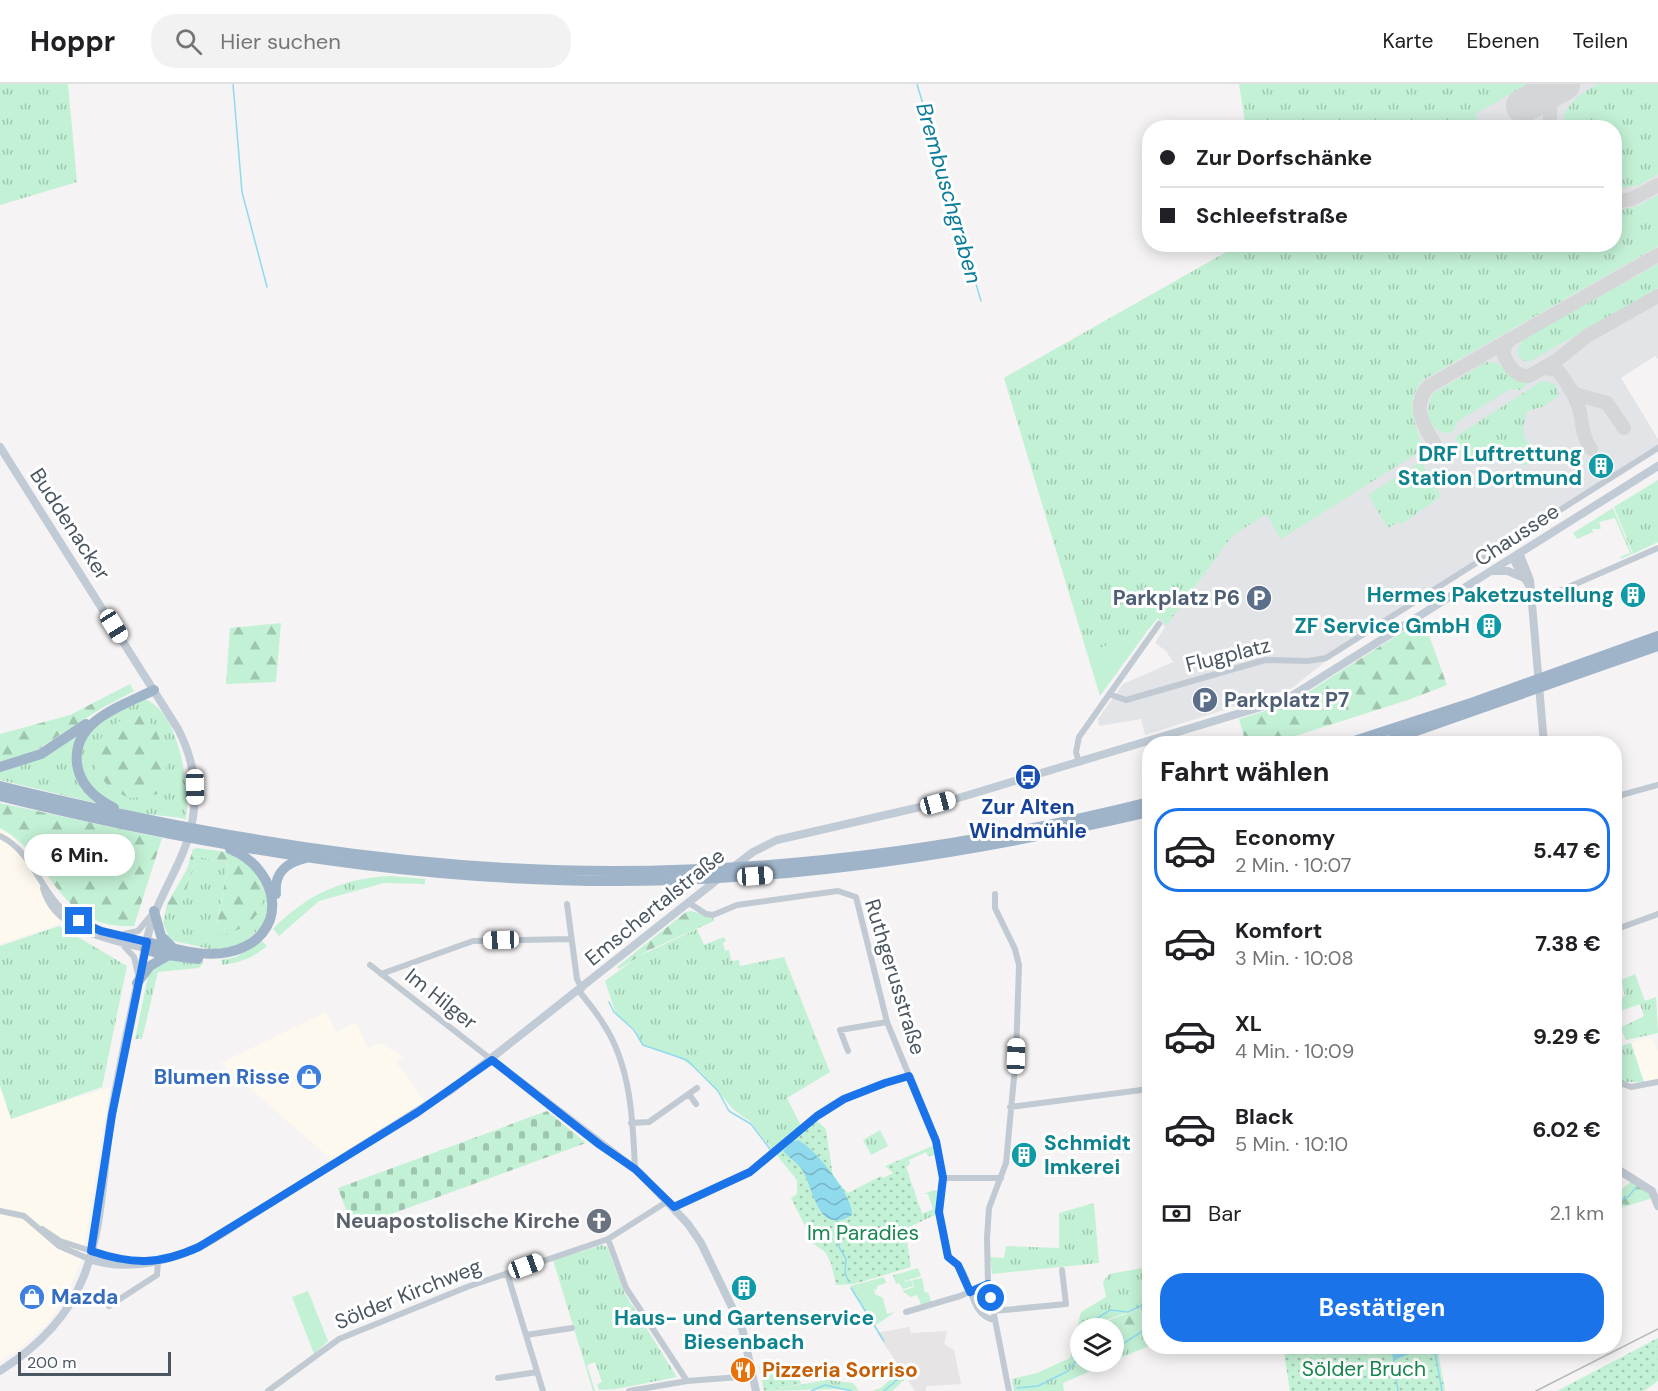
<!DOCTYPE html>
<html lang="de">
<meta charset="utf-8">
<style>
:root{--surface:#fff;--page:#f2f2f2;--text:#202124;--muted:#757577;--line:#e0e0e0;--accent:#1a73e8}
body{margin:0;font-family:"DM Sans",sans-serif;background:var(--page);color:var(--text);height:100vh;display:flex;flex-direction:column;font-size:22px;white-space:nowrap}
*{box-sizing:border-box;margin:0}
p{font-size:20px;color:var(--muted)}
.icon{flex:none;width:33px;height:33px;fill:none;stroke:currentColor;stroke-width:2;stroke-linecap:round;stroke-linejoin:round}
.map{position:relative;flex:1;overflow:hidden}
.panel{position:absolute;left:1142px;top:652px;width:480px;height:618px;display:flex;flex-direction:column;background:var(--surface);border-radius:24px;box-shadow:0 3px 15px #0003}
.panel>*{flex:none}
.top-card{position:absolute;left:1142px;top:36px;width:480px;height:132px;border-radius:24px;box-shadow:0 3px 15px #0003;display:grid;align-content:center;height:132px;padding:0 18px;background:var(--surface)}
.tools{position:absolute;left:1070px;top:1234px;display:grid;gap:12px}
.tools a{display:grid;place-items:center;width:54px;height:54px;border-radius:50%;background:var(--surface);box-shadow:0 3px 15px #0003;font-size:30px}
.scale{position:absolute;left:18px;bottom:15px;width:153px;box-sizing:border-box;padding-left:6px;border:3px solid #4a5661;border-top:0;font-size:16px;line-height:21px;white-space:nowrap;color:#4a5661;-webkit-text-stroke:4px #fff;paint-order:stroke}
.end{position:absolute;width:27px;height:27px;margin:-14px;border:8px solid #1a73e8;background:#fff;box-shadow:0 0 0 3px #fff}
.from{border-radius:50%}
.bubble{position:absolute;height:42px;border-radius:21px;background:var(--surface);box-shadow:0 3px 15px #0003;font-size:20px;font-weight:700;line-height:42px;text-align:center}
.car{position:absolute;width:18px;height:36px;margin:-18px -9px;border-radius:8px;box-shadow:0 0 4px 2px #0007;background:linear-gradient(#fff 24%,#345 0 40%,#fff 0 76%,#345 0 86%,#fff 0)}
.top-card b{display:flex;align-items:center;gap:21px;height:57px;font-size:22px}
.top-card b+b{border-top:2px solid var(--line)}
.top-card i{width:15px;height:15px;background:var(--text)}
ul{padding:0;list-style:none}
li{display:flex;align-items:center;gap:18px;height:84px;margin:0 12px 9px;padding:0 6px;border:3px solid transparent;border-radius:24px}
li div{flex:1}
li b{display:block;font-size:22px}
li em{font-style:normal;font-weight:700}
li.active{border-color:var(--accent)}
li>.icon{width:54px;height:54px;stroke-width:1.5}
h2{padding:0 18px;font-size:27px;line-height:72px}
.pay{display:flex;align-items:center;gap:15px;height:66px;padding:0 18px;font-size:22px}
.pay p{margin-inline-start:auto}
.primary-button{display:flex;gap:12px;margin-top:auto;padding:12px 18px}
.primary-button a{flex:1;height:69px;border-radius:24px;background:var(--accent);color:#fff;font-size:24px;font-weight:700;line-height:69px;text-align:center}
header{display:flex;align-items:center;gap:36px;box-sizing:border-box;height:84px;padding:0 30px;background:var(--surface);border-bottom:2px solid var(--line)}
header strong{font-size:28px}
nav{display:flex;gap:33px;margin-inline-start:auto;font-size:21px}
.search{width:420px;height:54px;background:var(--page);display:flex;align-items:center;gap:15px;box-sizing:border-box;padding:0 21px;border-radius:24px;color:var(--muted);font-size:22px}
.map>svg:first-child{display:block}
</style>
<header>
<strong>Hoppr</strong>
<div class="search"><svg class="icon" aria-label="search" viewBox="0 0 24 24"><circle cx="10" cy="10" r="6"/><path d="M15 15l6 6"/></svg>Hier suchen</div>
<nav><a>Karte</a><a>Ebenen</a><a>Teilen</a></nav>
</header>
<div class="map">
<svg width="1658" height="1307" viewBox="0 0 1658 1307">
<defs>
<pattern id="grass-tufts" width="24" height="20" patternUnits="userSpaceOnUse" patternTransform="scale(1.5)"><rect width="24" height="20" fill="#c3f1d5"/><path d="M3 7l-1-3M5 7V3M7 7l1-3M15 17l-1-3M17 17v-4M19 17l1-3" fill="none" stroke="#a0c6b0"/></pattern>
<pattern id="forest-firs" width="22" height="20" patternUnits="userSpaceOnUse" patternTransform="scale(1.5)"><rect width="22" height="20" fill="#c3f1d5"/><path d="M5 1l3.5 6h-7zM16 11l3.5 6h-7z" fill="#a0c6b0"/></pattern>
<pattern id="cemetery-stones" width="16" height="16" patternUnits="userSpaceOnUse" patternTransform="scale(1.5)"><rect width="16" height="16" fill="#c3f1d5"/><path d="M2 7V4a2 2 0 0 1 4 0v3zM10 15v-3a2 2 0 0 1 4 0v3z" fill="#a0c6b0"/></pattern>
<pattern id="park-dots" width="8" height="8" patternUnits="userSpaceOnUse" patternTransform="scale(1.5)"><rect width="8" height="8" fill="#c3f1d5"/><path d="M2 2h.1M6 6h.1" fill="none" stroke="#a0c6b0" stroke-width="1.8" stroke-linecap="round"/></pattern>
<pattern id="water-waves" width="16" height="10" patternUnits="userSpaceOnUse" patternTransform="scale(1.5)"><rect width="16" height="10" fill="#90daee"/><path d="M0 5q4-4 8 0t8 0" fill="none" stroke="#78b4c4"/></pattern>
</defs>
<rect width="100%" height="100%" fill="#f5f3f3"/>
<path fill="#fdf9ef" d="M0 746 12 753 31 774 72 836 0 860Z
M326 928 336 948 356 939 368 964 381 959 403 973 396 978 425 1018 332 1076 221 979Z
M1649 953 1654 956 1658 968V994L1644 998 1631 959Z
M110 1003 83 1171 66 1214 46 1241 19 1265 0 1277V1004L11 1035Z"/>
<path fill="#e6e4e5" d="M909 1243 911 1249 947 1247 944 1260 954 1266 961 1300 926 1302V1307H915L877 1249Z"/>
<path fill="#e2e4e7" d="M1245 0H1658V275L1655 272 1621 294 1658 355V364L1339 567 1292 604 1145 651 1141 635 1099 642 1098 635 1123 600 1173 578 1166 567 1155 559 1165 543 1158 537 1232 436 1004 294 1239 161 1614 160V44L1255 43Z"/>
<path fill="url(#grass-tufts)" d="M0 0H68L77 98 0 121Z
M1239 0H1528L1475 30 1482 43 1246 44Z
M1598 0H1658V90L1639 101 1614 106V44L1563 43C1563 20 1580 10 1598 0Z
M1658 111V162L1423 296C1395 328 1431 351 1416 370L1281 455 1266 430 1232 452 1167 541 1158 534 1148 546 1087 569 1004 294 1239 161 1614 160V127L1638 122Z
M1658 180V204L1534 275 1526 278 1518 273V264L1524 255Z
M1487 278C1506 277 1510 299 1529 299L1520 306 1510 305 1457 338 1452 349C1439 350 1431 343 1427 331L1432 310Z
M1542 297 1555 300 1559 311 1545 322 1527 327C1521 351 1520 361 1549 367L1523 382 1513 366 1501 372 1483 368 1468 375 1455 353Z
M1421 378 1441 412 1402 440 1400 437 1388 444 1368 411Z
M1658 396V458L1633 470 1614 423Z
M1613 424 1632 470 1621 475 1620 473 1630 469 1615 434 1599 438 1601 445H1592L1593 448 1577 455 1573 449Z
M144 615C180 627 190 704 186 735 163 730 131 732 110 719 83 703 67 669 92 643 104 631 129 623 144 615Z
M83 645 74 677 100 720 0 696V686Z
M196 772 228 779 217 839 257 827 264 806 253 789 242 777 253 780 270 816 263 842 241 861 214 866 170 856 163 839 167 820 180 827Z
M390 792 425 795V800L384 799 319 817 279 852 273 845C306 811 343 794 390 792Z
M59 842 127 882 102 1003 11 1035 0 1001V862Z
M697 845 704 861 724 853 726 857 723 859 725 867 729 866 731 877 739 876 740 882 784 873 830 988 787 1014 801 1042 774 1068 751 1038 734 1026 701 988 675 971 643 962 636 946 616 930 605 897 639 872Z
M261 856 267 862C253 874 240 879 222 881L221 876 236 873Z
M169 875 204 878 199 884 158 888 142 955H135L149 888Z
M1635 890 1645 917 1656 913 1658 949 1626 956 1618 939 1622 943 1644 932 1640 920 1614 929V916L1625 912 1621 896Z
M1631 959 1644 998H1624L1614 992V964Z
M880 1046 888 1062 871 1071 863 1056Z
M935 1061 937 1071 928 1072 926 1068 909 1076 910 1080 904 1079 902 1075Z
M934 1106 938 1107 935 1131 924 1136 922 1130 933 1125 928 1110H924Z
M1094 1119 1099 1179 992 1190 990 1173 1004 1174 1006 1162 1059 1164V1129Z
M602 1161 607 1163 625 1210 677 1293 616 1305 599 1306 597 1300 602 1298 595 1278 587 1281 595 1307H593L553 1176Z
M1149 1183V1221L1080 1245V1278H1111L1063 1299 1064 1307H1014L1012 1295 1037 1289 1070 1274 1081 1228 1106 1213 1103 1198 1109 1190Z
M902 1189 905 1198 911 1196 913 1202 903 1205 899 1199 896 1200 893 1191Z
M1149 1249V1262L1113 1277V1269L1134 1260Z
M902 1285 907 1293 892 1307H872L881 1304Z
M827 1296 853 1299 859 1307 834 1305 764 1307Z"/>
<path fill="url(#forest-firs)" d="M1423 535 1447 601 1408 616 1270 660H1246L1239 635 1281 622 1305 610Z
M281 539 276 598 226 600 230 544Z
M130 600 134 607 102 624 32 669 0 678V650L70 631Z
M140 629C164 644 167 682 168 708 157 710 142 714 130 714 125 713 118 708 114 705 106 701 103 696 98 688 82 661 116 634 140 629Z
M0 719 162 754 134 842C55 846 54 772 0 744Z
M198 764C210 766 225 767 235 771 241 774 245 780 249 784 255 790 263 800 264 808 265 831 241 849 221 851L216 847 228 779 196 772 180 828 167 820 187 785 193 765Z
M692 827 713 834 714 837 649 866 619 885 617 883 686 828Z
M1633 1096 1653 1114 1614 1126V1111Z
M1149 1221V1249L1134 1260 1113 1269V1245H1086Z"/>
<path fill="url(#cemetery-stones)" d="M547 1027 586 1059 353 1144 338 1104Z"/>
<path fill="url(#park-dots)" d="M817 1037 826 1045 833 1093 848 1109 881 1092 883 1094 893 1089 885 1082 902 1075 904 1079 910 1080 906 1083 924 1136 905 1145 911 1183 854 1200 836 1201 831 1179 825 1168 814 1160 791 1114 797 1110V1096L774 1068Z
M1658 1254V1297L1644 1307H1557Z
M1283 1263H1437L1445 1307H1290Z
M774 1278 776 1286 798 1289 801 1300 764 1307 759 1282Z"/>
<path fill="#c3f1d5" d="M1148 546 1100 612 1087 569Z
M918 1184 921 1192 905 1197 902 1189Z
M884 1193 886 1199 877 1202V1206L874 1205 875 1210 883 1214 887 1230 895 1228 873 1243 850 1202Z
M922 1194 925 1209 928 1208 932 1220H921L917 1211 911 1213 902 1207 914 1203 912 1196Z
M308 1207 328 1257 314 1270 292 1213Z"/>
<path fill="url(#water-waves)" d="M798 1056C815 1064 854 1113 852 1131 815 1154 814 1099 800 1083 795 1077 788 1073 783 1067L792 1058Z
M1394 1263H1417V1267L1394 1276Z"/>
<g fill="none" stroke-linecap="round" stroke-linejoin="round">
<path stroke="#90daee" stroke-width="1.5" d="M233 0 242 108 267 203
M917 0 981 217
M609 918 614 928 634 946 643 961 687 976 718 1007 729 1027 751 1040 770 1065
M1614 1120 1629 1112 1637 1102
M837 1136 841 1148 839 1163 846 1175 845 1189 849 1198
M851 1204 884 1257
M1081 1245 1110 1226 1128 1228 1149 1218
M1080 1247V1253
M1113 1262 1124 1259 1149 1243
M1392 1263 1398 1307
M1434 1263 1442 1307
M1017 1304 1038 1302 1068 1287 1080 1271
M811 1307 825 1301 852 1307
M884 1307 904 1290"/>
<path stroke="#d5d6d8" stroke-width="14" d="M1549 44 1551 18 1565 0
M1614 118 1632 115 1658 101
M1508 256 1503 269C1508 281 1515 293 1529 292L1557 276 1587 252 1658 212
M1544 284 1557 286C1566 296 1577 315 1580 328 1583 343 1582 351 1591 365
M1569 304 1575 310 1607 319 1624 344
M1436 362C1424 342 1410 322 1429 302L1658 171"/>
<path stroke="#d5d6d8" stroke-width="34" d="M1523 22 1563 0"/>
<path stroke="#c1cad2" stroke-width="6" d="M1532 519 1658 464
M1109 610 1126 616 1265 576 1308 577 1326 574 1658 364
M1079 679 1076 668 1079 653 1159 540
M1614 713 1658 701
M0 752C33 768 39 805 65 828 88 848 119 849 147 858
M43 804C54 847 109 856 145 865
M995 810V824L1015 865 1019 881 1016 972 1006 1079 989 1124 987 1154 988 1200 1009 1307
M689 819 706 830 713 831 737 821 838 807 856 813 887 938 936 1057 943 1094 939 1128 948 1173C951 1178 955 1178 959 1182 972 1196 970 1233 995 1236
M567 820 577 895 582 905
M1614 846 1658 830
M124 850 138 847 153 829
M123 861 134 873 138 890
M370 881 492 976
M381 890 473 857 570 855
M579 907C588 918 597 929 604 941 631 982 633 1038 635 1085
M848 967 840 946 887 938
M1614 997 1631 1003 1658 998
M689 1010 696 1020
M1010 1023 1149 1005
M631 1039 649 1038 697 1004
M943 1094H1001
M674 1123 750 1088 817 1032 845 1015 885 999 909 992
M0 1127 24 1132 59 1162 89 1175
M42 1145 60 1157 91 1167
M608 1155 626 1204 687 1297 753 1292
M507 1189 543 1307
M109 1222 157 1191 158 1177
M994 1227 1066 1220 1062 1186
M906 1228 960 1212 988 1200
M526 1251 572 1244
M498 1294 537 1288
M268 1307 339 1255 467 1203 608 1155 668 1117
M629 1307 687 1297"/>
<path stroke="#c1cad2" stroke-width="8" d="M1520 471 1530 496 1544 660
M1513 475 1530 503
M1494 487H1508L1522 493
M1614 1083 1652 1107 1658 1122"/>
<path stroke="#c1cbd6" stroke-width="8" d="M0 363 178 645C192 672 198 703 193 733 187 776 158 809 148 851 135 911 121 972 111 1033 103 1086 103 1145 83 1194 67 1235 36 1264 0 1287
M732 784 753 768 777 756 955 715 1287 615 1658 382
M492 976 640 1089 688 1140 701 1159 742 1244 756 1307
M91 1167 117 1175
M89 1175C130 1189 175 1176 212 1156L451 1006 722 792"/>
<path stroke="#9fb4c9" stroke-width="10" d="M1345 660 1474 618 1658 552
M1379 660 1658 562
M0 683 41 670 86 640
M0 702C199 751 406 787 612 787 793 787 973 762 1149 718
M0 712C239 771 488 810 734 793 875 784 1012 760 1149 728
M114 724C96 715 80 702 77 680 72 636 122 622 154 606
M276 810C274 789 285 779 306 774
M154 827 161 852 172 863
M147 858C173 864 203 874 229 868 290 854 283 787 230 765
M145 865 160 870 198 875
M137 899 150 882 167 872"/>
<path stroke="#b5b8bd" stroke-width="1.5" d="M1536 1307 1658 1245"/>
</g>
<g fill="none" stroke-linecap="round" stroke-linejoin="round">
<path stroke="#1a73e8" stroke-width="8" d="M79 837 101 847 147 858 112 1031 91 1167C133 1181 159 1181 199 1163L418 1028 492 976 600 1061 635 1085 674 1123 750 1088 817 1032 844 1015 885 999 909 992 936 1057 943 1094 939 1128 948 1173 958 1181 970 1208 988 1200 991 1214"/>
</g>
<defs>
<g id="building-disc" transform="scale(1.35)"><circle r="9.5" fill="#0f9aa8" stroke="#fff"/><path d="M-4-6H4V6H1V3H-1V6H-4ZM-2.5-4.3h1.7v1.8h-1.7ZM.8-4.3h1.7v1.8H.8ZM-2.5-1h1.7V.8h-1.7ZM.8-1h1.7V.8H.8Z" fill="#fff"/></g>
<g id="parking-disc" transform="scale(1.35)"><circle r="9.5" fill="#5c6f8a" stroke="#fff"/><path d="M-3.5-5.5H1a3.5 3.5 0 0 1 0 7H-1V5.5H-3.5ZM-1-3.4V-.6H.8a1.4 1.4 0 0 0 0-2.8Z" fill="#fff"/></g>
<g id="bus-disc" transform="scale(1.35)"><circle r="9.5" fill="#1a4fb4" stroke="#fff"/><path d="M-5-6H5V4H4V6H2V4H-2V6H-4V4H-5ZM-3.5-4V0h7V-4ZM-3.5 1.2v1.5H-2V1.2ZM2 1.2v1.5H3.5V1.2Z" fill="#fff"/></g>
<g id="shop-disc" transform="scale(1.35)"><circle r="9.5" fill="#3f7fe0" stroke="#fff"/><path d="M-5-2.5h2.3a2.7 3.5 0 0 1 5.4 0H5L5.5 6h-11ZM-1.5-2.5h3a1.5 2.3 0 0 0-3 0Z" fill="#fff"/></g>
<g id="church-disc" transform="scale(1.35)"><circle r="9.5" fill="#6b7280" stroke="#fff"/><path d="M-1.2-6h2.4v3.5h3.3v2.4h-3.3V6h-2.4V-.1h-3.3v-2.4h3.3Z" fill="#fff"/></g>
<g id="restaurant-disc" transform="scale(1.35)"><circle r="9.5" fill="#e8710a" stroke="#fff"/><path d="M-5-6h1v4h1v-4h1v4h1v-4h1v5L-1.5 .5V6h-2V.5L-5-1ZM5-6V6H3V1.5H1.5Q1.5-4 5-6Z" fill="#fff"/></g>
</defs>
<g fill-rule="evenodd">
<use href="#building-disc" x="1601" y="382"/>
<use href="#building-disc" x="1633" y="511"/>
<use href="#parking-disc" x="1259" y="514"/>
<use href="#building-disc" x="1489" y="542"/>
<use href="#parking-disc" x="1205" y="616"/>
<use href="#bus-disc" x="1028" y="693"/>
<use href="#shop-disc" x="309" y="993"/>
<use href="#building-disc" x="1024" y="1071"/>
<use href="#church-disc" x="599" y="1137"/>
<use href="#building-disc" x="744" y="1204"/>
<use href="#shop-disc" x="32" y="1213"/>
<use href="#restaurant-disc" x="743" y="1286"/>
</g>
<g text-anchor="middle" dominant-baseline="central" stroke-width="6" stroke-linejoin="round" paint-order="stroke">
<g font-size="21" font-weight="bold" fill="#0d838f" stroke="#fff" text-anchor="end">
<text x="1582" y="370">DRF Luftrettung<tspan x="1582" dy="24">Station Dortmund</tspan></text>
<text x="1614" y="511">Hermes Paketzustellung</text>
<text x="1470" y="542">ZF Service GmbH</text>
<text x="1044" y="1059" text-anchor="start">Schmidt<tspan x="1044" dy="24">Imkerei</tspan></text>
<text x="744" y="1234" text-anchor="middle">Haus- und Gartenservice<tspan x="744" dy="24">Biesenbach</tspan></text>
</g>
<g font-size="21" fill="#4a5661" stroke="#fff">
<text transform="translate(70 440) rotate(57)">Buddenacker</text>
<text transform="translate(1517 451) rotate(-33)">Chaussee</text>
<text transform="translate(1228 571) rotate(-14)">Flugplatz</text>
<text transform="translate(655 823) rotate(-39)">Emschertalstraße</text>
<text transform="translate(895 893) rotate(73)">Ruthgerusstraße</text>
<text transform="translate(441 915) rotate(38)">Im Hilger</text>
<text transform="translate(408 1210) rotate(-22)">Sölder Kirchweg</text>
</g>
<g font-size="21" font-weight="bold" fill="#4e5e75" stroke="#fff" text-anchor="end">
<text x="1240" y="514">Parkplatz P6</text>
<text x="1224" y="616" text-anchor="start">Parkplatz P7</text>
</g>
<g font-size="21" font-weight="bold" fill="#164399" stroke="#fff">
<text x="1028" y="723">Zur Alten<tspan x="1028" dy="24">Windmühle</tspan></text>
</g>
<g font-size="21" font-weight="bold" fill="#366cbe" stroke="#fff" text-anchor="end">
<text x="290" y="993">Blumen Risse</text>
<text x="51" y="1213" text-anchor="start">Mazda</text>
</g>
<g font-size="21" font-weight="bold" fill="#5b616d" stroke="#fff" text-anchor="end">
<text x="580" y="1137">Neuapostolische Kirche</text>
</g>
<g font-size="21" fill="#17864f" stroke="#fff">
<text x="863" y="1149">Im Paradies</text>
<text x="1364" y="1285">Sölder Bruch</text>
</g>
<g font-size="21" font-weight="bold" fill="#c56008" stroke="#fff" text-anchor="start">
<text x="762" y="1286">Pizzeria Sorriso</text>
</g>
<g font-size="22" font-style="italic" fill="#0c7c9b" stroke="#fff">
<text transform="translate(949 109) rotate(74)">Brembuschgraben</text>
</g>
</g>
</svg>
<div class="tools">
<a><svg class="icon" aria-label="layers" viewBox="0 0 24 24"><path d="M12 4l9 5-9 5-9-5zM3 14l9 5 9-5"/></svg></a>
</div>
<div class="scale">200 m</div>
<i class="end from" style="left:991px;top:1214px"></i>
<i class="end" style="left:79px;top:837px"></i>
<div class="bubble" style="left:24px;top:750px;width:111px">6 Min.</div>
<i class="car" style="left:114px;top:542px;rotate:148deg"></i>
<i class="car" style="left:195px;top:703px;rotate:179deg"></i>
<i class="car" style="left:938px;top:719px;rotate:75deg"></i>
<i class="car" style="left:755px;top:792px;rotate:86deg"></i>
<i class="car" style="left:501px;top:856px;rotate:268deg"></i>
<i class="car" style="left:1016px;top:972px;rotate:2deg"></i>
<i class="car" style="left:526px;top:1182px;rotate:70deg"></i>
<div class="top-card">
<b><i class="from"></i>Zur Dorfschänke</b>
<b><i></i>Schleefstraße</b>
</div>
<section class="panel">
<h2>Fahrt wählen</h2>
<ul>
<li class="active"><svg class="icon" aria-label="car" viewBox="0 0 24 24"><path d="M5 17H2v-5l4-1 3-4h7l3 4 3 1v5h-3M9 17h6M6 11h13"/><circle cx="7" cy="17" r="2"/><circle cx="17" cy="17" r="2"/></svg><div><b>Economy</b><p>2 Min. · 10:07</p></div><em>5.47 €</em></li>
<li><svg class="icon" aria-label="car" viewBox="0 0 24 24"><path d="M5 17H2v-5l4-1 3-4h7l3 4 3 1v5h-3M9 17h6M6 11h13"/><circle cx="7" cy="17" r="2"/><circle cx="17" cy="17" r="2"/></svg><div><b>Komfort</b><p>3 Min. · 10:08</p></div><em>7.38 €</em></li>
<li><svg class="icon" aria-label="car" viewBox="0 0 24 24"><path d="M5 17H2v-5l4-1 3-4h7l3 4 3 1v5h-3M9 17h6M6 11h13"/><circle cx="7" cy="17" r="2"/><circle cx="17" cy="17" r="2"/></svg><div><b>XL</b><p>4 Min. · 10:09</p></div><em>9.29 €</em></li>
<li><svg class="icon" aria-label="car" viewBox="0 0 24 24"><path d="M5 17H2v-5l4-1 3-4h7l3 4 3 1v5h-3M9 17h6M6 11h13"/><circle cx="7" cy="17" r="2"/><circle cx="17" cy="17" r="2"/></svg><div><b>Black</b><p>5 Min. · 10:10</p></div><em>6.02 €</em></li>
</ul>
<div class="pay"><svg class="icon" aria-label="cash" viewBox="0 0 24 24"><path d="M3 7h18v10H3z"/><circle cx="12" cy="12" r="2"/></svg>Bar<p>2.1 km</p></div>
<div class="primary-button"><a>Bestätigen</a></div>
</section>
</div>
